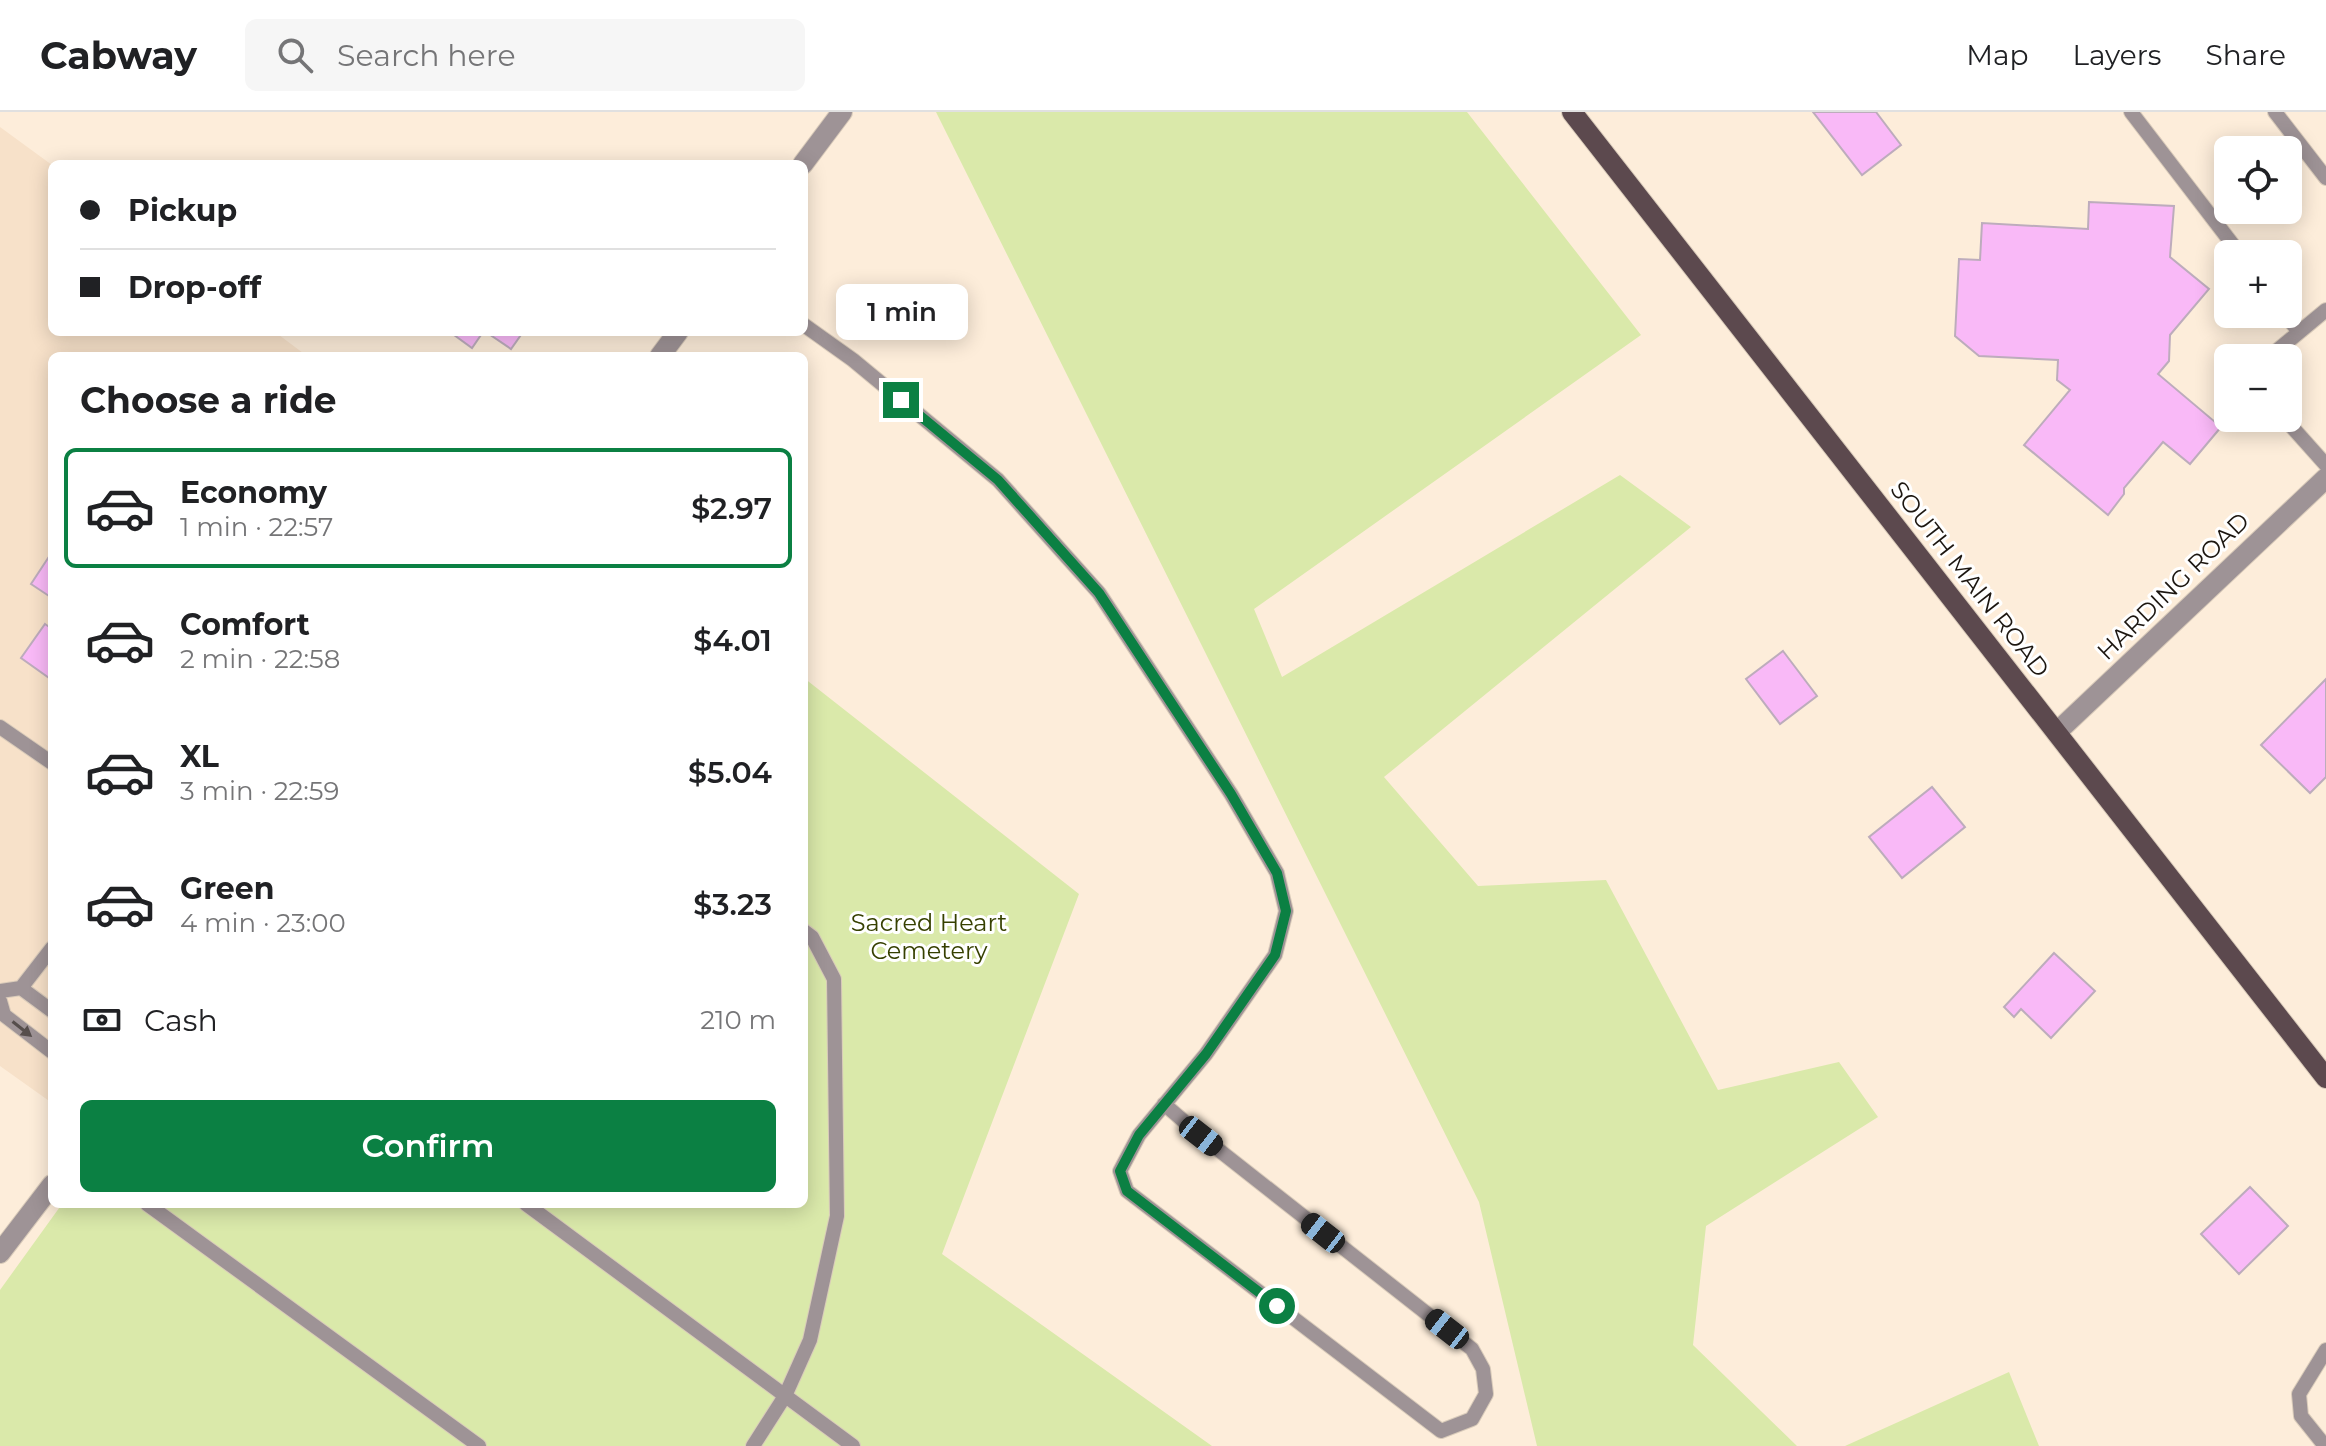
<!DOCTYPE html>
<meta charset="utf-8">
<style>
:root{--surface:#fff;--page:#f6f6f6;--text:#202124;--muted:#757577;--line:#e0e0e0;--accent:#0b8043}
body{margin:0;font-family:Montserrat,sans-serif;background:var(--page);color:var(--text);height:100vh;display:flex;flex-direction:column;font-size:30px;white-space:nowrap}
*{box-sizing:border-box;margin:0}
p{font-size:26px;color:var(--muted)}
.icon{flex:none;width:44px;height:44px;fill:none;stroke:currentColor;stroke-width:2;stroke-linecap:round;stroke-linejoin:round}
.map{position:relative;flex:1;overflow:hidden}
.drawer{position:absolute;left:48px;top:240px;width:760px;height:856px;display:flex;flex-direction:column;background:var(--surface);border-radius:12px;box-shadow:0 4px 20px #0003}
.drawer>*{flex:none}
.guide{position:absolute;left:48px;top:48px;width:760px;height:176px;border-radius:12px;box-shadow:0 4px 20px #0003;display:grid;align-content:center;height:176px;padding:0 32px;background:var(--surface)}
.buttons{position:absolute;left:2214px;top:24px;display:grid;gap:16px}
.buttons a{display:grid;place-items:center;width:88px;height:88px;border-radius:12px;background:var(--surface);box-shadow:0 4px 20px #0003;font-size:40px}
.end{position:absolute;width:36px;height:36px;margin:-18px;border:10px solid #0b8043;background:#fff;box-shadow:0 0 0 4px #fff}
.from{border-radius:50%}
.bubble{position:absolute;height:56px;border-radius:12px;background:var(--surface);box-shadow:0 4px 20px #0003;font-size:26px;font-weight:600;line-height:56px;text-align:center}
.car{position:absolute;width:24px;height:48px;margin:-24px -12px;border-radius:10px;box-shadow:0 0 6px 2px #0007;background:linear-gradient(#222 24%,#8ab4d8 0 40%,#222 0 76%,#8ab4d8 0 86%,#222 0)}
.guide b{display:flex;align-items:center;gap:28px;height:76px;font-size:30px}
.guide b+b{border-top:2px solid var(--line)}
.guide i{width:20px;height:20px;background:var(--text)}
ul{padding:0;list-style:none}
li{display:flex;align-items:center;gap:24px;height:120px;margin:0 16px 12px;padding:0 16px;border:4px solid transparent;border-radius:12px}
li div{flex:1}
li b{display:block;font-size:30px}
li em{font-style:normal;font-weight:600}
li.selected{border-color:var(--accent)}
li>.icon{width:72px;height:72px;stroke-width:1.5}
h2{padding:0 32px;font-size:36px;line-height:96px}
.pay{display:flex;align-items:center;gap:20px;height:88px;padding:0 32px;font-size:30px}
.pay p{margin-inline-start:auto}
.primary-button{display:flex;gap:16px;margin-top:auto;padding:16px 32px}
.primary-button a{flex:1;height:92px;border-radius:12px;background:var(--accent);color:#fff;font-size:32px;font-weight:600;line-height:92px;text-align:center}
header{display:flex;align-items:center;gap:48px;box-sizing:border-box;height:112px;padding:0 40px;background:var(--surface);border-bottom:2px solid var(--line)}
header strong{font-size:38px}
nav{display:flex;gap:44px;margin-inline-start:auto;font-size:28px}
.search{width:560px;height:72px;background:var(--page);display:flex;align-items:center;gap:20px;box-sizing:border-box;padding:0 28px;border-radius:12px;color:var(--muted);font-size:30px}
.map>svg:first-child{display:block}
</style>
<header>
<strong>Cabway</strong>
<div class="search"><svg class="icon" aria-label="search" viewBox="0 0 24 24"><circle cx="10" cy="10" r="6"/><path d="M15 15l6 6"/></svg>Search here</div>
<nav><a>Map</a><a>Layers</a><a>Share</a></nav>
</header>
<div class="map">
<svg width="2326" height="1334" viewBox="0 0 2326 1334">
<rect width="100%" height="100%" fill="#fdedda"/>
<path fill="#f7e1c9" d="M0 15 52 53V220H275L307 244H52V991L0 954Z"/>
<path fill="#dae9aa" d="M936 0H1467L1641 223 1254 497 1282 565 1620 363 1691 415 1384 665 1478 774 1606 768 1718 978 1839 950 1878 1005 1706 1114 1693 1233 1797 1334H1537L1479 1090Z
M804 566 1079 782 942 1142 1212 1334H0V1178L62 1092H804Z
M2009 1260 2039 1334H1845Z"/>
<path fill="#f9b9f7" stroke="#bdacbc" stroke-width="2" d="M1813 0H1876L1901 33 1862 63Z
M2089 90 2174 94 2170 145 2209 177 2170 223 2169 249 2158 262 2221 315 2190 352 2163 330 2124 376V382L2108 403 2024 333 2070 278 2057 268 2058 248 1979 244 1955 224 1959 147 1980 148 1982 111 2088 117Z
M450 220H483L472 236Z
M486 220H523L511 237Z
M52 440V486L31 472Z
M45 512 52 517V568L21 546Z
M1783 539 1817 584 1780 612 1746 567Z
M2326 567V665L2310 681 2261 633Z
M1932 675 1965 715 1902 766 1869 725Z
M2054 841 2095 879 2051 926 2021 897 2014 905 2004 895Z
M2250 1075 2288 1114 2239 1162 2201 1122Z"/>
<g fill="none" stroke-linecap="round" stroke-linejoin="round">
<g stroke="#d9cbba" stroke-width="16">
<path id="lane" d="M2131 0 2240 142
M2275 0 2326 66
M2285 202 2299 220
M804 213 853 248 998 368 1099 481 1231 682 1277 761 1286 799 1275 843 1206 942 1139 1023 1120 1059 1127 1079 1441 1319 1472 1307 1486 1282 1483 1257 1472 1237 1201 1024 1164 992
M2268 246 2326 198
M2284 306 2326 353
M0 615 52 651
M21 876 52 836
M0 879 21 876 52 899
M0 889 4 903 52 940
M147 1092 479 1334
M526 1092 853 1334
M753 1334 785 1284 810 1228 837 1104 834 867 812 825 804 819
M2325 1334 2301 1304 2299 1282 2326 1238"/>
</g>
<g stroke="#d9cbba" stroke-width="22">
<path id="street" d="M803 52 842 0
M660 244 678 220
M2057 620 2326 366
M0 1141 52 1073"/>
</g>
<g stroke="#d9cbba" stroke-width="22">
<path id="primary" d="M1572 0 2326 966"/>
</g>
<use href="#lane" stroke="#9e9396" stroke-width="14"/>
<use href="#street" stroke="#9e9396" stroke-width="20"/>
<use href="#primary" stroke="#5c494e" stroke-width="20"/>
</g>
<defs><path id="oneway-solid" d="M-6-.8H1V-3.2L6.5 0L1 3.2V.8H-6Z" transform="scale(2)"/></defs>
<use fill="#564e4c" href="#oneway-solid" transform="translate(22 917) rotate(38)"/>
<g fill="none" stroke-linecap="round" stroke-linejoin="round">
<path stroke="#0b8043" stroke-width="10" d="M901 288 998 368 1099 481 1231 682 1277 761 1286 799 1275 843 1206 942 1139 1023 1120 1059 1127 1079 1277 1194"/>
</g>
<g text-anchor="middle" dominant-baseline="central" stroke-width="6" stroke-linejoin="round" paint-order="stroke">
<g font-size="24" fill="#1c1610" stroke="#fff">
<text transform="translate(1970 467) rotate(52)">SOUTH MAIN ROAD</text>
<text transform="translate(2173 474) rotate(-44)">HARDING ROAD</text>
</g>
<g font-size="24" fill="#364000" stroke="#fff">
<text x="929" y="810">Sacred Heart<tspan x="929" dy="28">Cemetery</tspan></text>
</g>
</g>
</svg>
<div class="buttons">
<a><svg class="icon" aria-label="locate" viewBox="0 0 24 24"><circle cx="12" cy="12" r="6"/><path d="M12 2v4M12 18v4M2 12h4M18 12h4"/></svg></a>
<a>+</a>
<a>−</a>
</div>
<i class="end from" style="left:1277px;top:1194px"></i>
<i class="end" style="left:901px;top:288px"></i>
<div class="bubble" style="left:836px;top:172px;width:132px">1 min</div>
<i class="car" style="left:1201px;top:1024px;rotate:128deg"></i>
<i class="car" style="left:1323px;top:1121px;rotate:308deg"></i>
<i class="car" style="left:1447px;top:1217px;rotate:308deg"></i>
<div class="guide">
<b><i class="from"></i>Pickup</b>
<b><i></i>Drop-off</b>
</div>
<section class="drawer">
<h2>Choose a ride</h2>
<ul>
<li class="selected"><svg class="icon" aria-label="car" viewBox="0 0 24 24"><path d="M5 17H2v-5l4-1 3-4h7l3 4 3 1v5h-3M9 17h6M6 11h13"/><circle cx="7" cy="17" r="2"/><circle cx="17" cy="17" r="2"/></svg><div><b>Economy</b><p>1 min · 22:57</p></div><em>$2.97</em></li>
<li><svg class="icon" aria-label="car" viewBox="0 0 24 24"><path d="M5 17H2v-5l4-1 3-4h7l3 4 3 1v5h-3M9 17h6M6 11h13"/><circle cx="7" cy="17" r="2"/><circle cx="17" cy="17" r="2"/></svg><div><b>Comfort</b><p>2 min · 22:58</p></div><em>$4.01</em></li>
<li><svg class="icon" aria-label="car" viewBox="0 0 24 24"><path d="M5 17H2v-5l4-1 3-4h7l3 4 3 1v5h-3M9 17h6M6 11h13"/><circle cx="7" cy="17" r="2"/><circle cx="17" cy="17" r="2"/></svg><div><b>XL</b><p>3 min · 22:59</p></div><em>$5.04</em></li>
<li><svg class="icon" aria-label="car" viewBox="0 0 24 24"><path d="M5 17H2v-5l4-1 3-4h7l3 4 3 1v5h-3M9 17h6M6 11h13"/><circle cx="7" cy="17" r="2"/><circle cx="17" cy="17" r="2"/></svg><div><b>Green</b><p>4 min · 23:00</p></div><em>$3.23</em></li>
</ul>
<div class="pay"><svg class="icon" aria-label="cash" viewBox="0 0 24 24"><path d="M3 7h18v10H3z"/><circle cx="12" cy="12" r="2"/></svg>Cash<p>210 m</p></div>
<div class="primary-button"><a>Confirm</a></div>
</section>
</div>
